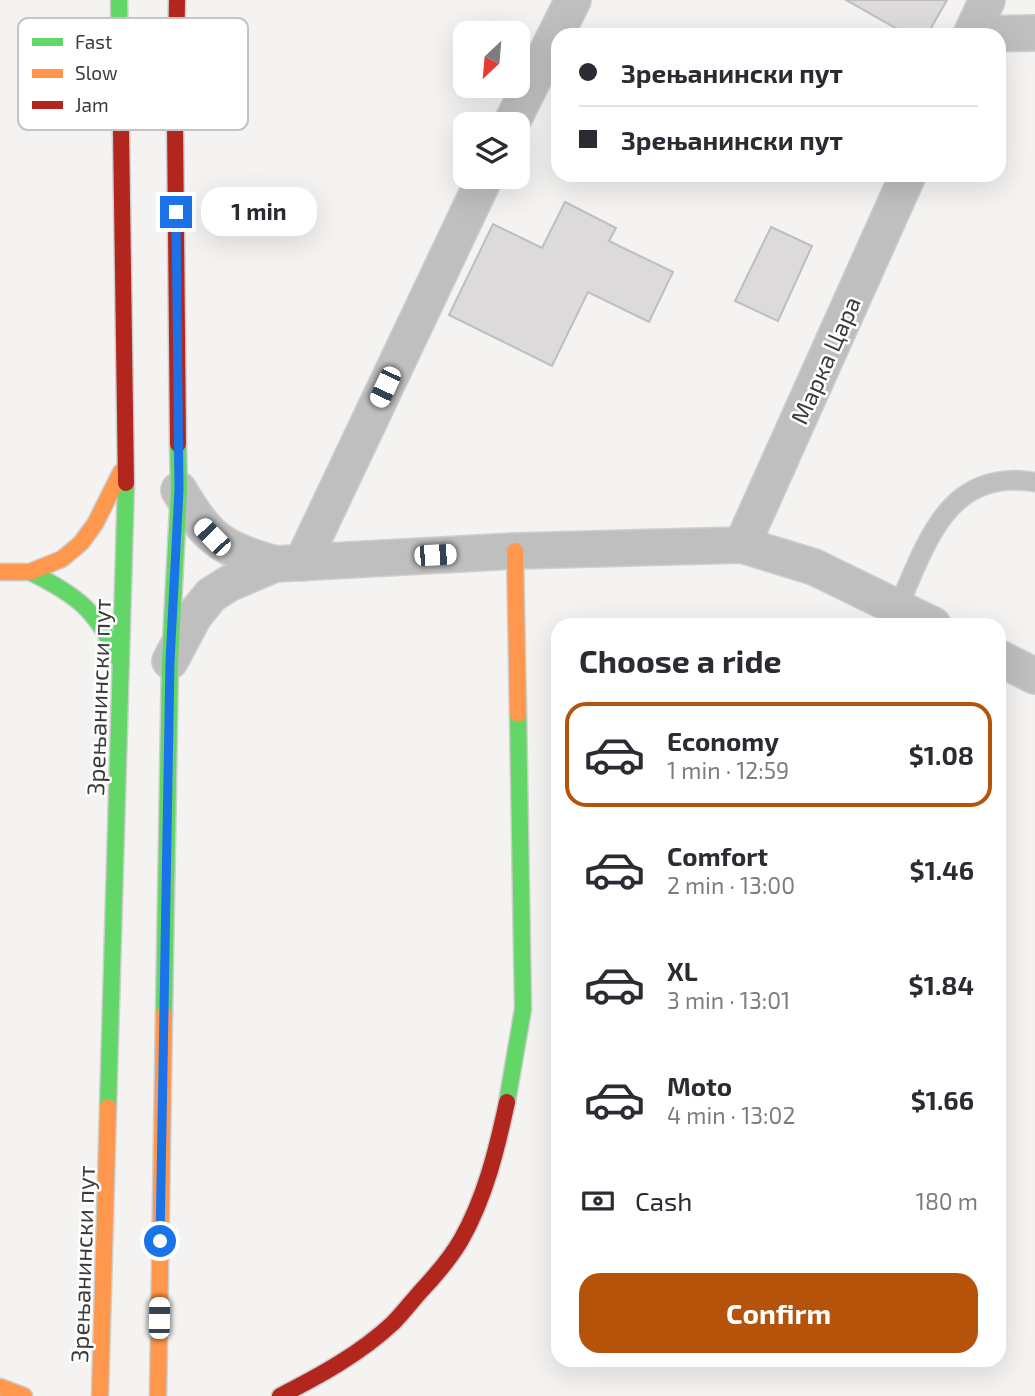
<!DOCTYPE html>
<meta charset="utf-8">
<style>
:root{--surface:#fff;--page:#f7f7f7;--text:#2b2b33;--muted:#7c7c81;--line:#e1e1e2;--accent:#b45309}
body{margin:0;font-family:"Exo 2",sans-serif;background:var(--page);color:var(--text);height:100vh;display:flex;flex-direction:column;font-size:26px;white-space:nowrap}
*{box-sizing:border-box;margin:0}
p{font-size:23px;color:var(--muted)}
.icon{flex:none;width:38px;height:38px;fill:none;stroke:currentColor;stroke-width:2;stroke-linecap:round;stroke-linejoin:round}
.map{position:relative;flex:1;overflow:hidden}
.drawer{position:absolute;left:551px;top:618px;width:455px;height:749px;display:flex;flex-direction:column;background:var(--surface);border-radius:21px;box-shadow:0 7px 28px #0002}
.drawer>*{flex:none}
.top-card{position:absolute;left:551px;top:28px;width:455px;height:154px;border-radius:21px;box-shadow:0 7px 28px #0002;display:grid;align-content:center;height:154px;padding:0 28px;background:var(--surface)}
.needle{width:46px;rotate:206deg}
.controls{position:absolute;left:453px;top:21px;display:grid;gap:14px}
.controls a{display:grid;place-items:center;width:77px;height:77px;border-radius:14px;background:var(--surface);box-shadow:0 7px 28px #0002;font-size:35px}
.end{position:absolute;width:32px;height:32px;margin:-16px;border:9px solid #1a73e8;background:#fff;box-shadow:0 0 0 4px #fff}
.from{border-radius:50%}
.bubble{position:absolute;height:49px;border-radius:21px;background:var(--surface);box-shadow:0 7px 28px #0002;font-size:23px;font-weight:700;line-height:49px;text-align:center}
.car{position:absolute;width:21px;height:42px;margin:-21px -10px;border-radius:9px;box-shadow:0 0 5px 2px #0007;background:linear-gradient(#fff 24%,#345 0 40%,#fff 0 76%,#345 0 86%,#fff 0)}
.top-card b{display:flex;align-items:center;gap:24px;height:66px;font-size:26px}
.top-card b+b{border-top:2px solid var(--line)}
.top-card i{width:18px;height:18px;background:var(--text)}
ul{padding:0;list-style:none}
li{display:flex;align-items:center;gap:21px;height:105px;margin:0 14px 10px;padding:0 14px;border:4px solid transparent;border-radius:21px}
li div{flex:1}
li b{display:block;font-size:26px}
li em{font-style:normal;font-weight:700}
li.selected{border-color:var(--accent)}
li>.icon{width:63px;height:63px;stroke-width:1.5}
h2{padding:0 28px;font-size:32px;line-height:84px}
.pay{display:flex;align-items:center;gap:18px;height:77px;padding:0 28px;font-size:26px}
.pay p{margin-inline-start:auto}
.primary-button{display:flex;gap:14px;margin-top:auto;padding:14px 28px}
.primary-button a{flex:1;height:80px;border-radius:21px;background:var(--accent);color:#fff;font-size:28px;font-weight:700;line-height:80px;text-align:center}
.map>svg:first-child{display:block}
</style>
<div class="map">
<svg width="1035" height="1396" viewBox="0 0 1035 1396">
<rect width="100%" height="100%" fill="#f4f3f1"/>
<path fill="#dcdada" stroke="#bfbebd" stroke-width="2" d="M846 0H947L927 35H908Z
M565 202 616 228 609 241 673 272 649 322 588 292 552 366 449 315 493 224 542 248Z
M771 227 812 246 778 321 735 301Z"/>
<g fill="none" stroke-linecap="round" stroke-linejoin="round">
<g stroke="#cececd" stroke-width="21">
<path id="lane" d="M898 607C927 543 947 468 1035 482"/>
</g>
<g stroke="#cececd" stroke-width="38">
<path id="street" d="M972 34 1035 33
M971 35 987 0
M511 124 573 0
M179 490C207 539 221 548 275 564
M742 545 908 175
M302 563 485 177
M999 658 1035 676
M170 661 194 616 211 595 230 583 275 564 515 551 742 545 814 567 933 625"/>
</g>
<g stroke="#cececd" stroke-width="19">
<path id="fast" d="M119 0 121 130
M30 572C81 597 97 612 121 663
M164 1014 170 661 179 490 178 444
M507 1102 523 1009 518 714
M108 1107 126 483"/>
</g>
<g stroke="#cececd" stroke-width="19">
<path id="slow" d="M515 551 518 714
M0 572H30L62 559 81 543 95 524 121 472
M0 1387 24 1396
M100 1396 108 1107
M158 1396 164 1014"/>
</g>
<g stroke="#cececd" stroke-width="19">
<path id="jam" d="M177 0 175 121 178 444
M121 130 126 483
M280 1396C319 1376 360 1354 393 1323 403 1313 412 1301 421 1291 436 1275 450 1259 461 1240 485 1198 497 1149 507 1102"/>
</g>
<use href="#lane" stroke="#bfbfbf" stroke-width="18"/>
<use href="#street" stroke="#bfbfbf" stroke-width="35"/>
<use href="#fast" stroke="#63d668" stroke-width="16"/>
<use href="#slow" stroke="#ff974d" stroke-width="16"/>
<use href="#jam" stroke="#b3261e" stroke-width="16"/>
</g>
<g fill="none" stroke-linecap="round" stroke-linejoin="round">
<path stroke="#1a73e8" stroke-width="9" d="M160 1241 170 661 179 490 176 212"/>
</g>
<g text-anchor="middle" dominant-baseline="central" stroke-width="5" stroke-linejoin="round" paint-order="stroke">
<g font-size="24" fill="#3c3b3a" stroke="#fff">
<text transform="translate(825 360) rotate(-66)">Марка Цара</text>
<text transform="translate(98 697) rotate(-88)">Зрењанински пут</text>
<text transform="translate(82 1264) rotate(-88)">Зрењанински пут</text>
</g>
</g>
<rect x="18" y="18" width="230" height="112" rx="10" fill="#fff" stroke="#c4c4c4" stroke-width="2"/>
<rect x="32" y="38" width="31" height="8" fill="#63d668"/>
<rect x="32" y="69" width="31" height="9" fill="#ff974d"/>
<rect x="32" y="101" width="31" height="8" fill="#b3261e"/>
<g font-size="19" fill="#3c3b3a">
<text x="75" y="49">Fast</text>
<text x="75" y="80">Slow</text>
<text x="75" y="112">Jam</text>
</g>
</svg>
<div class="controls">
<a><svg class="needle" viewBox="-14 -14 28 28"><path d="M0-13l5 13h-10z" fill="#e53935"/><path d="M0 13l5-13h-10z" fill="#7c7c81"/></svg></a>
<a><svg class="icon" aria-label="layers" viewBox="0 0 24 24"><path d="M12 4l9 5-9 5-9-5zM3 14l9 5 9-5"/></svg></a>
</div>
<i class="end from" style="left:160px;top:1241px"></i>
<i class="end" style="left:176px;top:212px"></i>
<div class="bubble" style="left:201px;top:187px;width:116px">1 min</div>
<i class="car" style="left:385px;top:387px;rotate:205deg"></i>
<i class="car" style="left:212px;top:537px;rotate:316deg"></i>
<i class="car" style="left:435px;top:555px;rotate:87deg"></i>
<i class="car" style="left:159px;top:1318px;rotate:1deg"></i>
<div class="top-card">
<b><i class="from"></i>Зрењанински пут</b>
<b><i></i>Зрењанински пут</b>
</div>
<section class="drawer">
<h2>Choose a ride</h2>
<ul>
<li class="selected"><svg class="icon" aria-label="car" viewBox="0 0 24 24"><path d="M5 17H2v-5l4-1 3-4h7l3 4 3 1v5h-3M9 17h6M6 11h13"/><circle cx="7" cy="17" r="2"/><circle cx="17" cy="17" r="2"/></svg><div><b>Economy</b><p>1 min · 12:59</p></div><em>$1.08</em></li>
<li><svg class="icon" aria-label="car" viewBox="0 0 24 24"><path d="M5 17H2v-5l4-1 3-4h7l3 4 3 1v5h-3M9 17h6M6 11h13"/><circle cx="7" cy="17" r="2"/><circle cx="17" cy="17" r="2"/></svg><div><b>Comfort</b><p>2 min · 13:00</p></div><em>$1.46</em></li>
<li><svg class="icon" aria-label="car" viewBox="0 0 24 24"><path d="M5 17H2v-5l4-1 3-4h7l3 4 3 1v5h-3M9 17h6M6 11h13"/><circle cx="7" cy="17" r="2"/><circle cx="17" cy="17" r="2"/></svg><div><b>XL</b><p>3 min · 13:01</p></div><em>$1.84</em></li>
<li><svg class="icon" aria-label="car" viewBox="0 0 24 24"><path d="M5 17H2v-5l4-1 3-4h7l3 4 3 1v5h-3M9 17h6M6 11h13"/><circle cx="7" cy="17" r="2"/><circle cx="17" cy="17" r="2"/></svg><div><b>Moto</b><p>4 min · 13:02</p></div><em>$1.66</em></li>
</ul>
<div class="pay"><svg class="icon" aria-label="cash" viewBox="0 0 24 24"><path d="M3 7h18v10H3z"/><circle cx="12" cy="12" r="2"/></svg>Cash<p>180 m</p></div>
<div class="primary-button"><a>Confirm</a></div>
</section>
</div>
